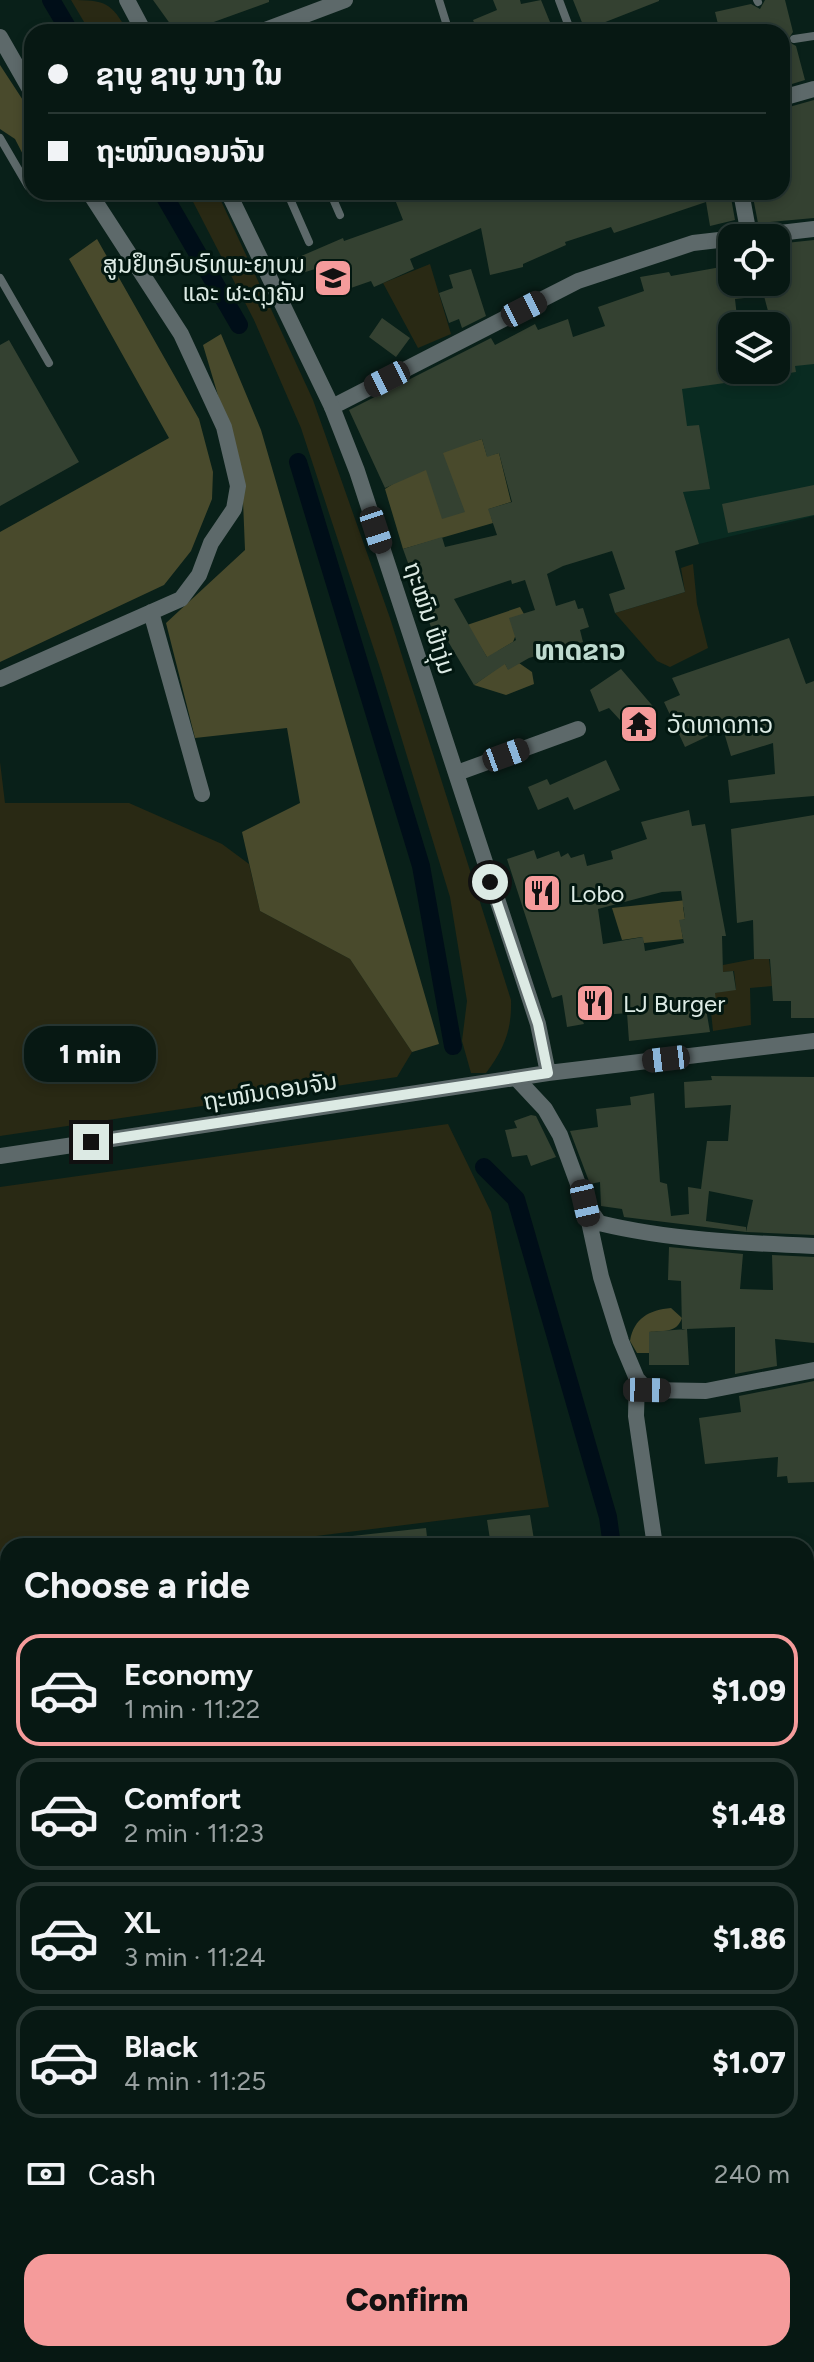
<!DOCTYPE html>
<meta charset="utf-8">
<style>
:root{--surface:#071813;--page:#10211c;--text:#f1f3f6;--muted:#98a0a0;--line:#283733;--accent:#f59b9b}
body{margin:0;font-family:Figtree,"Noto Sans Lao",sans-serif;background:var(--page);color:var(--text);height:100vh;display:flex;flex-direction:column;font-size:30px;white-space:nowrap}
*{box-sizing:border-box;margin:0}
p{font-size:26px;color:var(--muted)}
.icon{flex:none;width:44px;height:44px;fill:none;stroke:currentColor;stroke-width:2;stroke-linecap:round;stroke-linejoin:round}
.map{position:relative;flex:1;overflow:hidden}
.drawer{position:absolute;left:0px;top:1538px;width:814px;height:824px;display:flex;flex-direction:column;background:var(--surface);border-radius:24px 24px 0 0;box-shadow:0 4px 12px #0003,0 0 0 2px var(--line)}
.drawer>*{flex:none}
.banner{position:absolute;left:24px;top:24px;width:766px;height:176px;border-radius:24px;box-shadow:0 4px 12px #0003,0 0 0 2px var(--line);display:grid;align-content:center;height:176px;padding:0 24px;background:var(--surface)}
.tools{position:absolute;left:718px;top:224px;display:grid;gap:16px}
.tools a{display:grid;place-items:center;width:72px;height:72px;border-radius:16px;background:var(--surface);box-shadow:0 4px 12px #0003,0 0 0 2px var(--line);font-size:40px}
.end{position:absolute;width:36px;height:36px;margin:-18px;border:10px solid #dceae4;background:#111;box-shadow:0 0 0 4px #111}
.from{border-radius:50%}
.bubble{position:absolute;height:56px;border-radius:24px;background:var(--surface);box-shadow:0 4px 12px #0003,0 0 0 2px var(--line);font-size:26px;font-weight:800;line-height:56px;text-align:center}
.car{position:absolute;width:24px;height:48px;margin:-24px -12px;border-radius:10px;box-shadow:0 0 6px 2px #0007;background:linear-gradient(#222 24%,#8ab4d8 0 40%,#222 0 76%,#8ab4d8 0 86%,#222 0)}
.banner b{display:flex;align-items:center;gap:28px;height:76px;font-size:30px}
.banner b+b{border-top:2px solid var(--line)}
.banner i{width:20px;height:20px;background:var(--text)}
ul{padding:0;list-style:none}
li{display:flex;align-items:center;gap:24px;height:112px;margin:0 16px 12px;padding:0 8px;border:4px solid var(--line);border-radius:24px}
li div{flex:1}
li b{display:block;font-size:30px}
li em{font-style:normal;font-weight:800}
li.on{border-color:var(--accent)}
li>.icon{width:72px;height:72px;stroke-width:1.5}
h2{padding:0 24px;font-size:36px;line-height:96px}
.pay{display:flex;align-items:center;gap:20px;height:88px;padding:0 24px;font-size:30px}
.pay p{margin-inline-start:auto}
.cta{display:flex;gap:16px;margin-top:auto;padding:16px 24px}
.cta a{flex:1;height:92px;border-radius:24px;background:var(--accent);color:#111;font-size:32px;font-weight:800;line-height:92px;text-align:center}
.map>svg:first-child{display:block}
</style>
<div class="map">
<svg width="814" height="2362" viewBox="0 0 814 2362">
<rect width="100%" height="100%" fill="#092019"/>
<path fill="#092b21" d="M814 344V516L699 544 666 438 636 370H776Z"/>
<path fill="#292914" d="M71 0C105 0 111 2 128 32H90Z
M188 192H217L313 400 390 618 511 1000C512 1030 504 1049 486 1073H471L462 1041 467 1001 450 897 381 671 301 428 254 320Z
M430 264 451 334 418 348 383 283Z
M693 564 697 604 708 648 670 667 657 661 615 613 685 592 681 568Z
M0 762 5 803H129L222 844 249 864 260 911 350 959 412 1052 397 1077 0 1136Z
M754 959H769L772 986 750 988 751 1025 713 1031 710 1002 715 993 736 989 734 971 723 972V965Z
M448 1124 491 1212 549 1507 236 1546H8V1574L0 1575V1187Z"/>
<path fill="#494a2c" d="M0 65 32 114V172L15 139 0 129Z
M97 239 199 419 213 472 212 499 191 551 164 585 0 662V532L169 438 69 259Z
M221 334 261 430 439 1044 412 1052 350 959 260 911 242 832 300 803 287 728 195 738 166 623 245 550 242 476 203 345Z
M482 439 487 456 499 453 511 502 489 509 493 523 403 549 385 489 448 449Z
M520 607 524 614 513 642 498 651 508 669 519 663 532 672 534 684 506 695 474 685 495 670 467 625Z
M687 900 688 906 683 907 685 919 680 921 683 939 644 943 642 937 622 940 612 908Z
M671 1308 682 1318C677 1333 663 1331 649 1332V1353H637L630 1341C634 1318 649 1310 671 1308Z
M8 2319V2354H660V2362H0V2320Z"/>
<g fill="none" stroke-linecap="round" stroke-linejoin="round">
<path stroke="#000e18" stroke-width="18" d="M51 0 70 32
M162 192 239 325
M298 462 421 866 453 1046
M484 1167 516 1199 608 1517 612 1546
M688 2362V2354"/>
</g>
<path fill="#344131" fill-rule="evenodd" d="M153 0H269V2L186 32H176Z
M493 0H520L521 4 541 0 552 27 541 32H478L473 20 497 10Z
M573 0H659V1L585 30Z
M765 0H785L793 32 787 41 796 46 805 80 782 87V32H720L715 12 751 4 760 9Z
M814 100V218L758 223 752 192H782V109Z
M392 192H730L735 220 710 226 706 202 614 233 611 227 565 242 566 245 523 264V267L490 275 481 228 410 259 414 269 383 283 374 287 371 281 325 297 315 269 299 274 292 260 343 238 344 241 403 220Z
M814 240V364L795 366 796 372 776 375V326H772L764 296 735 299 738 326H732V382L682 389 687 426 699 425 710 489 683 492 699 544 675 551 685 592 615 613 609 594 625 589 612 551 563 566 547 574 556 606 575 600 578 609 583 608 589 627 580 630 583 642 529 658 508 670 505 664 474 685 446 638 436 641 403 549 442 537 445 547 497 535 488 509 512 502 499 453 487 457 482 439 443 453 465 512 442 519 426 470 385 488 349 410 491 338 495 345 535 324 538 330 568 319 573 337 605 326 598 307 644 291 640 277 669 272 671 276 732 265V282H776V244ZM511 580 512 584 525 580 535 610 509 618 516 640 487 657 454 599Z
M471 269 486 316 462 328 459 319 449 323 439 293 453 288 449 275Z
M382 318 410 338 396 357 369 337Z
M9 340 79 462 0 506V345Z
M814 485V515L728 533 722 504Z
M789 638 806 684 814 681V796L730 803 728 780 775 774 773 743 731 756 723 729 685 747 664 702 680 695 672 678Z
M621 669 657 711 631 732 609 708 599 712 590 690Z
M606 760 620 790 574 810 568 797 538 810 528 787 547 779 550 785Z
M689 810 692 826 705 824 726 936H722L723 972 733 971 736 990 715 993 716 1001 705 1003 710 1032 629 1041 627 1013 581 1017 584 1024 567 1027 562 995 552 998 507 859 534 850 537 859 559 851 561 857 568 853 571 858 584 854 587 866 613 859 611 851 647 839 641 822ZM681 891 685 919 679 920 684 943 645 951 643 937 603 944 598 909 662 892Z
M814 815V1018H791V1001H773L770 959H754L753 920 737 923 731 829Z
M711 1076 814 1077V1235L746 1232 753 1200 709 1191 706 1221 746 1227V1232L624 1217 622 1209 601 1206 600 1182 590 1184 570 1131 598 1127 596 1109 631 1105 630 1097 654 1093 660 1182 667 1184 671 1216 689 1214 688 1187 701 1189 707 1141H728L731 1105 685 1108 684 1082 712 1080Z
M531 1115 536 1116 556 1157 531 1166 527 1155 512 1157 505 1130 517 1128 514 1121Z
M669 1247 743 1254 740 1289 773 1290 772 1255 814 1257V1343L775 1339 777 1366 735 1374V1327L687 1329 689 1365H649V1332L686 1329 682 1330 681 1281 668 1280Z
M814 1381V1482L788 1483 787 1476 777 1477 778 1457 705 1464 699 1418 741 1412 739 1396Z
M530 1515 535 1546H491L487 1520Z
M426 1528 428 1546H352V1536Z"/>
<g fill="none" stroke-linecap="round" stroke-linejoin="round">
<path stroke="#5d696a" stroke-width="8" d="M439 0 449 32
M559 0 571 32
M757 0 758 2
M794 39 814 36
M0 138 28 186
M287 192 309 242
M330 192 340 215
M65 196 74 192
M0 278 49 363
M806 1963 814 1962
M806 2077 814 2078"/>
<path stroke="#5d696a" stroke-width="16" d="M260 32 345 0
M0 37 32 93
M782 98 814 89
M741 192 749 235
M332 407 578 281 693 243 814 229
M151 612 202 794
M0 679 181 599 199 575 211 543 234 509 238 486 224 427 181 334 89 192
M457 773 578 729
M516 1078 545 1109 560 1135 585 1203 601 1277 621 1341 637 1379 636 1416 655 1546
M588 1207 599 1223C669 1240 742 1243 814 1246
M637 1379 647 1390 706 1391 814 1370
M806 2245 814 2243"/>
<path stroke="#5d696a" stroke-width="16" d="M127 0 144 32
M228 192 332 407 357 471 538 1024 548 1073
M0 1156 548 1073 814 1041"/>
</g>
<g fill="none" stroke-linecap="round" stroke-linejoin="round">
<path stroke="#dceae4" stroke-width="10" d="M91 1142 548 1073 538 1024 490 882"/>
</g>
<defs>
<g id="school-square" transform="scale(2)"><rect x="-9" y="-9" width="18" height="18" rx="4" fill="#f59b9b" stroke="#021710"/><path d="M0-5L7-2L0 1L-7-2ZM-4 1L0 2.5L4 1V4Q0 6-4 4Z" fill="#111"/></g>
<g id="temple-square" transform="scale(2)"><rect x="-9" y="-9" width="18" height="18" rx="4" fill="#f59b9b" stroke="#021710"/><path d="M0-6L5-2H3V0L6.5 2.5H4V6H1.5V3h-3V6H-4V2.5H-6.5L-3 0V-2H-5Z" fill="#111"/></g>
<g id="restaurant-square" transform="scale(2)"><rect x="-9" y="-9" width="18" height="18" rx="4" fill="#f59b9b" stroke="#021710"/><path d="M-5-6h1v4h1v-4h1v4h1v-4h1v5L-1.5 .5V6h-2V.5L-5-1ZM5-6V6H3V1.5H1.5Q1.5-4 5-6Z" fill="#111"/></g>
</defs>
<g fill-rule="evenodd">
<use href="#school-square" x="333" y="278"/>
<use href="#temple-square" x="639" y="724"/>
<use href="#restaurant-square" x="542" y="893"/>
<use href="#restaurant-square" x="595" y="1003"/>
</g>
<g text-anchor="middle" dominant-baseline="central" stroke-width="6" stroke-linejoin="round" paint-order="stroke">
<g font-size="24" fill="#dceae4" stroke="#021710" text-anchor="start">
<text x="305" y="264" text-anchor="end">ສູນຢຶຫອົບຮົທພະຍາບນ<tspan x="305" dy="28">ແລະ ຜະດຸງຄັນ</tspan></text>
<text x="667" y="724">ວັດທາດກາວ</text>
<text x="570" y="893">Lobo</text>
<text x="623" y="1003">LJ Burger</text>
</g>
<g font-size="24" fill="#dceae4" stroke="#021710">
<text transform="translate(430 618) rotate(72)">ຖະໝົນ ຟ້າງຸ່ມ</text>
<text transform="translate(270 1091) rotate(-9)">ຖະໝົນດອນຈັນ</text>
</g>
<g font-size="28" font-weight="bold" fill="#bedacf" stroke="#021710">
<text x="580" y="650">ທາດຂາວ</text>
</g>
</g>
</svg>
<div class="tools">
<a><svg class="icon" aria-label="locate" viewBox="0 0 24 24"><circle cx="12" cy="12" r="6"/><path d="M12 2v4M12 18v4M2 12h4M18 12h4"/></svg></a>
<a><svg class="icon" aria-label="layers" viewBox="0 0 24 24"><path d="M12 4l9 5-9 5-9-5zM3 14l9 5 9-5"/></svg></a>
</div>
<i class="end from" style="left:490px;top:882px"></i>
<i class="end" style="left:91px;top:1142px"></i>
<div class="bubble" style="left:24px;top:1026px;width:132px">1 min</div>
<i class="car" style="left:524px;top:309px;rotate:63deg"></i>
<i class="car" style="left:387px;top:379px;rotate:243deg"></i>
<i class="car" style="left:376px;top:530px;rotate:162deg"></i>
<i class="car" style="left:506px;top:755px;rotate:70deg"></i>
<i class="car" style="left:666px;top:1059px;rotate:263deg"></i>
<i class="car" style="left:585px;top:1203px;rotate:167deg"></i>
<i class="car" style="left:647px;top:1390px;rotate:91deg"></i>
<div class="banner">
<b><i class="from"></i>ຊາບູ ຊາບູ ນາງ ໃນ</b>
<b><i></i>ຖະໝົນດອນຈັນ</b>
</div>
<section class="drawer">
<h2>Choose a ride</h2>
<ul>
<li class="on"><svg class="icon" aria-label="car" viewBox="0 0 24 24"><path d="M5 17H2v-5l4-1 3-4h7l3 4 3 1v5h-3M9 17h6M6 11h13"/><circle cx="7" cy="17" r="2"/><circle cx="17" cy="17" r="2"/></svg><div><b>Economy</b><p>1 min · 11:22</p></div><em>$1.09</em></li>
<li><svg class="icon" aria-label="car" viewBox="0 0 24 24"><path d="M5 17H2v-5l4-1 3-4h7l3 4 3 1v5h-3M9 17h6M6 11h13"/><circle cx="7" cy="17" r="2"/><circle cx="17" cy="17" r="2"/></svg><div><b>Comfort</b><p>2 min · 11:23</p></div><em>$1.48</em></li>
<li><svg class="icon" aria-label="car" viewBox="0 0 24 24"><path d="M5 17H2v-5l4-1 3-4h7l3 4 3 1v5h-3M9 17h6M6 11h13"/><circle cx="7" cy="17" r="2"/><circle cx="17" cy="17" r="2"/></svg><div><b>XL</b><p>3 min · 11:24</p></div><em>$1.86</em></li>
<li><svg class="icon" aria-label="car" viewBox="0 0 24 24"><path d="M5 17H2v-5l4-1 3-4h7l3 4 3 1v5h-3M9 17h6M6 11h13"/><circle cx="7" cy="17" r="2"/><circle cx="17" cy="17" r="2"/></svg><div><b>Black</b><p>4 min · 11:25</p></div><em>$1.07</em></li>
</ul>
<div class="pay"><svg class="icon" aria-label="cash" viewBox="0 0 24 24"><path d="M3 7h18v10H3z"/><circle cx="12" cy="12" r="2"/></svg>Cash<p>240 m</p></div>
<div class="cta"><a>Confirm</a></div>
</section>
</div>
